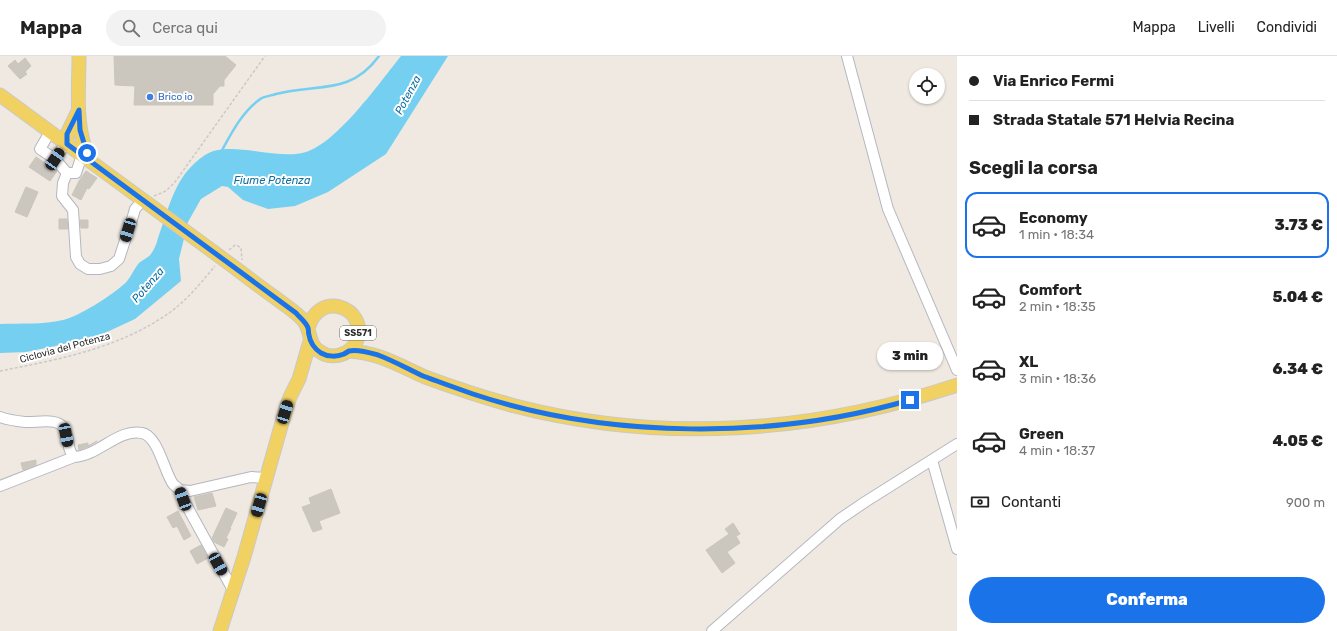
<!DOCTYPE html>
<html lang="it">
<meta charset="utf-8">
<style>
:root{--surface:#fff;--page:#f2f2f2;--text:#222;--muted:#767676;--line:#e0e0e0;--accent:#1a73e8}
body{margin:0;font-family:Rubik,sans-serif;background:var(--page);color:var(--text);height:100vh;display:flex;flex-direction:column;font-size:15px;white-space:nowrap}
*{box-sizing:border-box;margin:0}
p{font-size:13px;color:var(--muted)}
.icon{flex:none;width:22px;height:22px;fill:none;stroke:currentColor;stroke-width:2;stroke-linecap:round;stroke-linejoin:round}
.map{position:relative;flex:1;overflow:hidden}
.sheet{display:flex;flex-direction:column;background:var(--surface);width:380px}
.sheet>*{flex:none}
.banner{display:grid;align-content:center;height:88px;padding:0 12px;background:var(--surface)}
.controls{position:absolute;left:909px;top:12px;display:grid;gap:8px}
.controls a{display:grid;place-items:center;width:36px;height:36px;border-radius:50%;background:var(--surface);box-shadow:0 1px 3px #0004;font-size:20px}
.end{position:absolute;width:18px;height:18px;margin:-9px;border:5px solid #1a73e8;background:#fff;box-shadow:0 0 0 2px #fff}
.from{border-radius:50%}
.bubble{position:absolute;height:28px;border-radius:14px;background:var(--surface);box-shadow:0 1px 3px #0004;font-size:13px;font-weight:800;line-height:28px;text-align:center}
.car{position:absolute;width:12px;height:24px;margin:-12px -6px;border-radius:5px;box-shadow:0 0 3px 1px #0007;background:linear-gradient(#222 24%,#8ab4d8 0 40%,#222 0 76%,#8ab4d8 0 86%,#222 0)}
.banner b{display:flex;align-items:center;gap:14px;height:38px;font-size:15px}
.banner b+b{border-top:1px solid var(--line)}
.banner i{width:10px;height:10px;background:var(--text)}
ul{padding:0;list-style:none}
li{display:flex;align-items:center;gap:12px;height:66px;margin:0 8px 6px;padding:0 4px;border:2px solid transparent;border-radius:12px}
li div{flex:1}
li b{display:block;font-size:15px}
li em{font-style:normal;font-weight:800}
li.selected{border-color:var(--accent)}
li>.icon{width:36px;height:36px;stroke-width:1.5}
h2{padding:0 12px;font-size:18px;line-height:48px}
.pay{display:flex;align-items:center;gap:10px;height:44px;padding:0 12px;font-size:15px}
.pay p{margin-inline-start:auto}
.cta{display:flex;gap:8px;margin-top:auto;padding:8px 12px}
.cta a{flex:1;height:46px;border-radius:24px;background:var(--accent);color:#fff;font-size:16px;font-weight:800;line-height:46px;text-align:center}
header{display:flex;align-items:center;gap:24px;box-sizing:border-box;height:56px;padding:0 20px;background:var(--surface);border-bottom:1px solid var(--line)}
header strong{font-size:19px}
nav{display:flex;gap:22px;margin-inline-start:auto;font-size:14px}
.search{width:280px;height:36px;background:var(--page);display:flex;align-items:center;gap:10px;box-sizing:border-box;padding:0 14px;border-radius:22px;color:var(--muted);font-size:15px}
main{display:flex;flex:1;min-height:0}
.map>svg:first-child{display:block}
</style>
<header>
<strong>Mappa</strong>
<div class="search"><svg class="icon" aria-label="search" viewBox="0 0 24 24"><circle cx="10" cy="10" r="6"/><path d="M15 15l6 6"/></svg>Cerca qui</div>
<nav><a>Mappa</a><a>Livelli</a><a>Condividi</a></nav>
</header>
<main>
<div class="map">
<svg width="957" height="575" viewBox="0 0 957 575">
<rect width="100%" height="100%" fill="#efe9e1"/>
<path fill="#75cff0" d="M401 0H448L386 98 328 136 295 150 268 153 243 144 228 131 222 130 201 143 188 166 179 203 181 225 135 263 94 282 26 296 0 297V268C21 267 43 269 63 264 78 261 112 239 123 229 130 224 133 214 139 207 142 204 148 202 151 198 154 194 157 187 158 182 170 150 174 120 205 99 229 83 278 105 306 96 338 86 380 26 401 0Z"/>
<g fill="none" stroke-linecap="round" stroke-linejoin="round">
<path stroke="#75cff0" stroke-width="2.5" d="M221 96C231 78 242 56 259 44 263 40 271 40 276 38 317 27 350 40 379 0"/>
</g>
<path fill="#cbc7bf" stroke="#cbc5ba" d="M114 0H225L236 9 224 24V30H220L213 38V49H134L135 30 115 29Z
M25 2 31 10 25 16 27 18 20 23 8 10 15 4 18 8Z
M36 101 57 115 50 125 29 111Z
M86 115 97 122 89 133 87 132 81 144 72 139 79 125Z
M26 131 38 136 27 161 15 156Z
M59 163H67L68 173H59Z
M80 164H88V172H81Z
M97 385 89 390 79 394 78 389 88 387V390Z
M36 404V409L23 414 21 407Z
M331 433 340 457 319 465 322 473 313 476 302 451 311 448 309 442Z
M212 437 216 450 198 454 194 441Z
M226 452 237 457 230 472H231L226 482 228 483 224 491 214 486 212 482Z
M178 455 191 480 184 484 177 470 173 472 167 461Z
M733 467 740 478 736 480 740 487 727 496 735 507 722 517 706 494 729 478 725 473Z
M201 489 208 502 197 508 190 495Z"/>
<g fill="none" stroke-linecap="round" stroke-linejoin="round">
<g stroke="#b4b7c1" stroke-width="12">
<path id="minor" d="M847 0 888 153 957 314
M50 76 40 93 55 103 66 87
M55 103 67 117 63 127 62 140 73 154 76 201 80 208 88 213H100L111 210 119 203 133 160 135 153 143 144
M67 117H76L82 99
M0 361C8 364 16 365 25 366 36 367 57 361 64 372 70 381 66 393 74 401
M932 404 957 493
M0 430 74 401C98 400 119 372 142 377 158 380 164 415 173 428 175 430 178 432 180 434L190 435 251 421 266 422
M180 434 183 443 233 534
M712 575 840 463 865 446 957 388"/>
</g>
<g stroke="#c9c9c9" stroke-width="15">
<path id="major" d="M79 0C79 35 74 72 90 104
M0 39 147 147
M67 88V78L78 55
M238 214C251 224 264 234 277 243 286 250 296 256 303 264 312 274 307 287 319 295 327 301 337 301 345 297 351 294 355 289 357 284 368 251 318 233 308 273
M349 295C380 297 398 309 425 321 455 332 485 342 515 350 662 388 814 377 957 329
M220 575 244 501 285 356 290 341 299 323 310 285"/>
</g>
<path stroke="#c9c9c9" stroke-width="1.5" stroke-dasharray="3 2" stroke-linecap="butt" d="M154 140 166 135 175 126 265 0
M229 194 235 189 238 190 241 192 242 204
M0 315C56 304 115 293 163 261 184 248 199 229 215 210"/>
<use href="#minor" stroke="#fff" stroke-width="10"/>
<use href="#major" stroke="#f2d163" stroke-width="13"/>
<g stroke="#c9c9c9" stroke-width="15" stroke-linecap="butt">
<path id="major-bridge" d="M147 147 238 214"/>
</g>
<use href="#major-bridge" stroke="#f2d163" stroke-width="13"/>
</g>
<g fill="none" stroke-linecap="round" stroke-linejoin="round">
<path stroke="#1a73e8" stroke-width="5" d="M87 97 80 74 79 54 67 78V88L296 257C300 262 306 266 308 272 309 275 308 276 309 279 310 286 315 293 321 297 328 301 337 301 344 298 344 298 349 295 349 295 358 293 371 297 378 299 394 305 408 313 423 320 439 326 456 332 473 338 608 383 773 384 910 344"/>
</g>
<circle fill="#3f7fe0" stroke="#fff" stroke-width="1.5" cx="150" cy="41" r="4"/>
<g text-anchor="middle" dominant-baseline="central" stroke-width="4" stroke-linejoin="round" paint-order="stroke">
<rect fill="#fff" stroke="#6d6d6d" stroke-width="1" x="340" y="270" width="36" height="14" rx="3"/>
<g font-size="9" font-weight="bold" fill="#2e2e2e">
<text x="358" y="277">SS571</text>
</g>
<g font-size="10" fill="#366cbe" stroke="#fff" text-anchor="start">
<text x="158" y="41">Brico io</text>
</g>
<g font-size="10" fill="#2e2e2e" stroke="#fff">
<text transform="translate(65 292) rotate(-15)">Ciclovia del Potenza</text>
</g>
<g font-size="11" font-style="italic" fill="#0d6fa3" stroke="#fff">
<text transform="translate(408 39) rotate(-62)">Potenza</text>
<text x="272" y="124">Fiume Potenza</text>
<text transform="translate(148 229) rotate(-49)">Potenza</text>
</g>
</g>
</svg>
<div class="controls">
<a><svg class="icon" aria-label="locate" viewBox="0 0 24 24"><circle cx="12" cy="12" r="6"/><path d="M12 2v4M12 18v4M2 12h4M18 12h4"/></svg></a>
</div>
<i class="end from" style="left:87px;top:97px"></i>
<i class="end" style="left:910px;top:344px"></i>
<div class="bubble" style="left:877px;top:286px;width:66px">3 min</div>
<i class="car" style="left:55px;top:103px;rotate:34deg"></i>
<i class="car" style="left:128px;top:174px;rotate:197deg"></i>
<i class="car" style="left:285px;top:356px;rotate:17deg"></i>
<i class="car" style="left:66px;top:379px;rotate:169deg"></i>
<i class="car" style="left:183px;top:443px;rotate:340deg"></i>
<i class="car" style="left:259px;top:449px;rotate:196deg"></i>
<i class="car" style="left:218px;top:508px;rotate:151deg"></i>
</div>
<section class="sheet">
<div class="banner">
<b><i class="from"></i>Via Enrico Fermi</b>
<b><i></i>Strada Statale 571 Helvia Recina</b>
</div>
<h2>Scegli la corsa</h2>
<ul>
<li class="selected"><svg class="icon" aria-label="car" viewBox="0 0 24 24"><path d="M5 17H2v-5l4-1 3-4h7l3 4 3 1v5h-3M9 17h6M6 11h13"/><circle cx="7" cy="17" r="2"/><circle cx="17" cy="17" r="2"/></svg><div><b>Economy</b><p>1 min · 18:34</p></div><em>3.73 €</em></li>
<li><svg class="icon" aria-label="car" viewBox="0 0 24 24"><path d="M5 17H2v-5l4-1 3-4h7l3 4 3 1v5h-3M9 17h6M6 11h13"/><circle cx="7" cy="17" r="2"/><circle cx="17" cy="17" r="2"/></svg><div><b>Comfort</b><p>2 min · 18:35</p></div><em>5.04 €</em></li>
<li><svg class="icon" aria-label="car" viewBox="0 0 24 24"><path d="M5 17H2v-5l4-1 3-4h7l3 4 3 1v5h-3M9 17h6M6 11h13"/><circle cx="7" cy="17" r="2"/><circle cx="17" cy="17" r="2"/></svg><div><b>XL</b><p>3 min · 18:36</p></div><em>6.34 €</em></li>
<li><svg class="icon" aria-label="car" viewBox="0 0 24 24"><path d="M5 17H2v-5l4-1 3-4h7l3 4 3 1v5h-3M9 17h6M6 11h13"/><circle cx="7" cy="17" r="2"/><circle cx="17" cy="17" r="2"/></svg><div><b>Green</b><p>4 min · 18:37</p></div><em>4.05 €</em></li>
</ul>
<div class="pay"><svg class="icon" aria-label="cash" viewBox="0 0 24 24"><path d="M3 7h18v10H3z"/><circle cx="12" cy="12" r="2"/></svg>Contanti<p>900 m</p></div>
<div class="cta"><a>Conferma</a></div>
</section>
</main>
